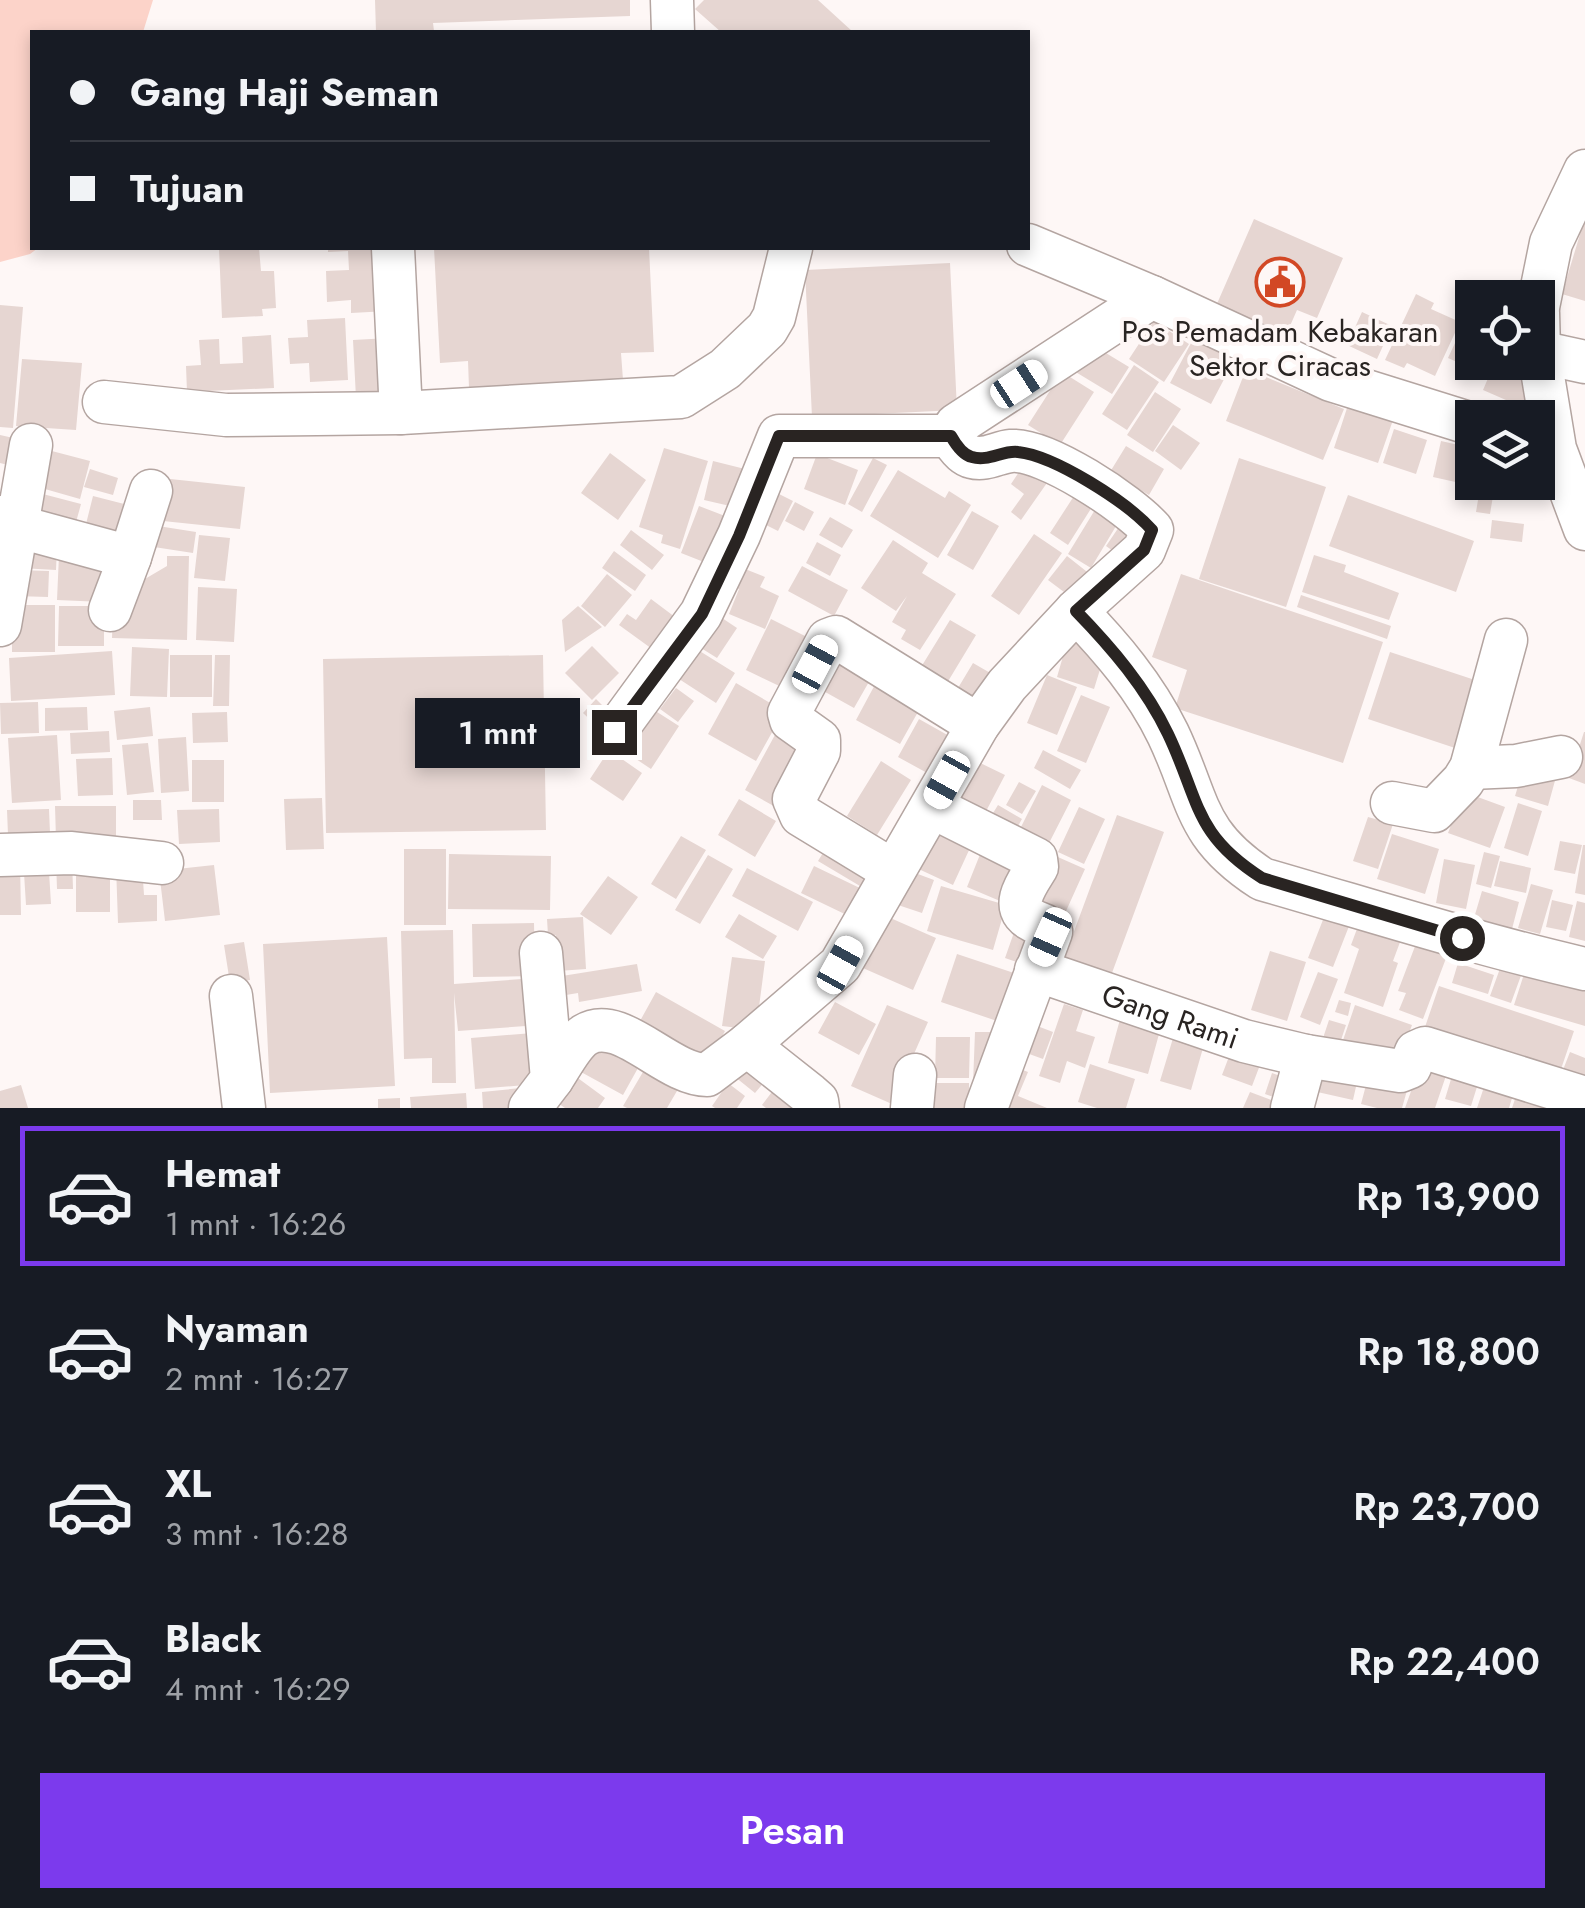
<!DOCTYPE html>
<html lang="id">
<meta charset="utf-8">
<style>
:root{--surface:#171b24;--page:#242831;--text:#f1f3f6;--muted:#9ea1a6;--line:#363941;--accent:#7c3aed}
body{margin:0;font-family:Jost,sans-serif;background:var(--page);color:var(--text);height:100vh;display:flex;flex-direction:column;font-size:38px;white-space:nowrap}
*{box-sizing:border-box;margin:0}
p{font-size:32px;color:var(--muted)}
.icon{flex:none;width:55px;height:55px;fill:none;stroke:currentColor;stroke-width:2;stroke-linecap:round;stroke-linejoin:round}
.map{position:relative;height:1108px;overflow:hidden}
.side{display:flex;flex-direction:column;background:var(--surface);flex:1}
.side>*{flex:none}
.guide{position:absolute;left:30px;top:30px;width:1000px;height:220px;border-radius:0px;box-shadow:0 5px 15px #0003;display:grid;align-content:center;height:220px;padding:0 40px;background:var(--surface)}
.fabs{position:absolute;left:1455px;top:280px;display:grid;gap:20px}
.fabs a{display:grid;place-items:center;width:100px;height:100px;border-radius:0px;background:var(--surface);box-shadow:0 5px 15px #0003;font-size:50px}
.end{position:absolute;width:45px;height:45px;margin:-22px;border:12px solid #292422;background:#fff;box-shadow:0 0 0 5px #fff}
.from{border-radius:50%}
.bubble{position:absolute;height:70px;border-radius:0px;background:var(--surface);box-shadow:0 5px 15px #0003;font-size:32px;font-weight:600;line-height:70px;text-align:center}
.car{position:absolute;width:30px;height:60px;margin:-30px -15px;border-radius:12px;box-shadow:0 0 8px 2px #0007;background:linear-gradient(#fff 24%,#345 0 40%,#fff 0 76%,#345 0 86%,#fff 0)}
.guide b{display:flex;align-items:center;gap:35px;height:95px;font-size:38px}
.guide b+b{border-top:2px solid var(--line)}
.guide i{width:25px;height:25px;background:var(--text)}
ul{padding:18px 0 0;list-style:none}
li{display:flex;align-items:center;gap:30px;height:140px;margin:0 20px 15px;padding:0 20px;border:5px solid transparent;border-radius:0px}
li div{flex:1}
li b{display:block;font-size:38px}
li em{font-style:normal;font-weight:600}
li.selected{border-color:var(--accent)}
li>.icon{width:90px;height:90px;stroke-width:1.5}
.button{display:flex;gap:20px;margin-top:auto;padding:20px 40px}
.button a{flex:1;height:115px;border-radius:0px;background:var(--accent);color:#fff;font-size:40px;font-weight:600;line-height:115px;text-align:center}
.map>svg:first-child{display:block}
</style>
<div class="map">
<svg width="1585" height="1108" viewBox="0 0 1585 1108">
<rect width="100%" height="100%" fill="#fef7f6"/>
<path fill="#fcd3c9" d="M0 0H153L143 32H32V248H38L30 254 0 262Z"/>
<path fill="#e6d6d2" d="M375 0H630V16L433 23 434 31 376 32Z
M704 0H818L853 32H721L695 9Z
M1254 219 1343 258 1317 318 1297 310 1286 335 1216 306Z
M1584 221H1585V301L1562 294Z
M219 248H259L261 271H274L276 308 262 309 263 316 222 318Z
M328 248H385L388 311 351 313V300L327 302 326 271 349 270 348 251 328 252Z
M434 248H649L654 352 621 353 623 380 469 388 468 361 440 363Z
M950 263 957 410 812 417 805 270Z
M1416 294 1434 303 1431 309 1460 322 1435 376 1407 363 1404 368 1385 360Z
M0 305 23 307 13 428 0 427Z
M1362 312 1392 326 1377 359 1347 345Z
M345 318 348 380 310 382 309 363 290 364 288 338 308 337 307 320Z
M1154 321 1189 344 1164 382 1129 359Z
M1200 326 1241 347 1211 404 1170 383Z
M1462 328 1472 332V362H1491L1486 375 1448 358Z
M271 335 274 388 187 392 186 366 201 365 199 340 219 339 220 364 243 363 242 337Z
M389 338 392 396 356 398 353 340Z
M1091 344 1129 367 1112 394 1074 371Z
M22 359 82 363 76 430 16 426Z
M1495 362H1526L1539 368 1522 407 1483 390Z
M1134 365 1159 382 1127 430 1102 414Z
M1246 369 1344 409 1323 460 1226 421Z
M1062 372 1094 392 1060 445 1028 425Z
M1155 392 1181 409 1153 452 1127 435Z
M1348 405 1393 420 1378 463 1334 448Z
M1173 425 1200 443 1181 470 1155 451Z
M1394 429 1427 440 1416 474 1383 463Z
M0 435 27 441 20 468 0 463Z
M1441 441 1472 448V482H1479L1478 487 1433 477Z
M1126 446 1164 469 1149 495 1110 472Z
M664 448 708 461 680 549 661 543 663 535 639 527Z
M48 450 90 461 80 499 38 487Z
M610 453 646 480 618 520 581 493Z
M817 454 858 470 845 505 804 489Z
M873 458 887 465 862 512 848 504Z
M1239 458 1326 487 1286 607 1199 579Z
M713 461 753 471 743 509 704 500Z
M1025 463 1049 480 1021 520 1011 512 1024 494 1011 484Z
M90 469 118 478 113 495 84 487Z
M898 470 945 498 949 491 971 505 938 558 870 516Z
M161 478 245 487 240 529 163 521Z
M1481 482 1495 484 1490 514 1476 512Z
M773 491 793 501 778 531 758 521Z
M39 493 81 504 73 533 31 522Z
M1104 495 1125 511 1091 568 1068 554Z
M1348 495 1474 541 1456 592 1329 546Z
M93 496 132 506 123 542 84 532Z
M1074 496 1092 507 1068 545 1050 533Z
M795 502 814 512 804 531 785 521Z
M699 506 738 521 719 568 681 553Z
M972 511 999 526 973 570 947 555Z
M830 517 853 530 842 548 819 535Z
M1492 520 1524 524 1522 542 1490 538Z
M1121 524 1143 538 1127 561 1106 546Z
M158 526 196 532 193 553 154 547Z
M631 530 664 555 652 570 620 545Z
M1034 534 1062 553 1019 615 991 596Z
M199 535 230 538 225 581 194 578Z
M893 540 928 563 922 573 956 594 920 650 901 639 906 630 892 622 907 596 896 611 861 588Z
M817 542 841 555 830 576 806 563Z
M21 546 57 547 56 570 20 568Z
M614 551 646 575 635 591 602 568Z
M59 555 105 557 103 602 57 600Z
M1314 555 1346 565 1344 572 1399 593 1389 620 1302 592Z
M167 556H189L187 640 112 638 113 610 133 586 167 566Z
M1067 556 1091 575 1072 598 1048 580Z
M802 566 848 590 834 616 788 591Z
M740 567 765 577 760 587 779 596 765 629 729 614 739 589 732 586Z
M16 570 49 571 48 597 15 596Z
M607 574 632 595 605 627 581 606Z
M1181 574 1383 642 1343 763 1175 708 1187 670 1152 657Z
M198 587 237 589 234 642 196 640Z
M1301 595 1391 626 1387 639 1297 607Z
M651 599 683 623 659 654 619 625 627 614 636 620Z
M12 605H55V652H12Z
M59 606H104V646H58Z
M578 606 602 627 565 652 562 620Z
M713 612 737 628 717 658 693 643Z
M771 619 821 644 796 694 746 670Z
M950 620 976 635 944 688 918 672Z
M1068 639 1106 650 1094 689 1057 677Z
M833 641 878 666 854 708 809 683Z
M592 646 619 673 592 700 565 673Z
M132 647 169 649 167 697 130 696Z
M698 650 735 673 716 703 679 679Z
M112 651 115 695 11 701 9 658Z
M1390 652 1481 682 1458 749 1368 719Z
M170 655H212V697H170Z
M215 655H230L229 706H213Z
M543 655 546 830 326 833 323 659Z
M973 663 999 678 978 713 952 698Z
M1047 675 1077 687 1057 735 1027 723Z
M878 679 923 703 900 744 856 720Z
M736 683 784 711 756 761 708 734Z
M676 688 694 701 678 722 660 709Z
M1081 695 1110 707 1086 763 1057 751Z
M596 699 613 716 600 729 583 713Z
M38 702 39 733 1 734 0 703Z
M643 703 679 726 651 769 615 745Z
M87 707 88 730 45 731V708Z
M150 707 153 736 117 740 114 711Z
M227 712 228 742 193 743 192 713Z
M919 719 951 737 929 774 898 757Z
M782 722 816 741 779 809 745 790Z
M109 731 110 752 71 754 70 733Z
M1584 732H1585V784L1569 778Z
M57 735 61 800 12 803 8 738Z
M186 737 189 791 161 793 158 739Z
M148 743 154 792 127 795 122 745Z
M609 750 642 773 623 801 590 779Z
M1043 750 1081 770 1070 789 1034 768Z
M112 758 113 795 78 796 76 759Z
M970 758 1005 775 983 817 949 800Z
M192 760H224V802H192Z
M881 761 911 780 877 835 847 816Z
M1524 767 1556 777 1548 806 1515 796Z
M1019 782 1036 791 1022 814 1006 805Z
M1042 785 1071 800 1047 847 1018 833Z
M1464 792 1505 807 1490 848 1448 833Z
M322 798 324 849 286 850 284 799Z
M739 799 776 821 755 857 718 835Z
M133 800H161L162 820H133Z
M1518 803 1542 811 1528 856 1504 848Z
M998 805 1022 819 1014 833 990 818Z
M55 806H116V838L56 839Z
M1079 807 1105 819 1084 864 1058 852Z
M49 809 50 833 8 835 7 810Z
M219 809 220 842 179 844 177 810Z
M933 815 976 835 953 885 910 865Z
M1117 815 1164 832 1109 981 1062 964Z
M1368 817 1393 824 1378 869 1353 861Z
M1392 834 1439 849 1425 894 1377 879Z
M681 836 706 850 676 899 651 884Z
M1560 841 1582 845 1575 874 1554 870Z
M985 842 1028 859 1000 901 967 887Z
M829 843 877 867 865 889 818 861Z
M1583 845H1585V895L1575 893Z
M404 849H446V925H404Z
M1484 852 1500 856 1491 888 1476 884Z
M449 854 551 856 550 910 448 909Z
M1051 854 1085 869 1062 920 1028 906Z
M708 855 733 869 700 924 675 910Z
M48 856 51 904 26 905 23 857Z
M72 859 73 889H57L56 860Z
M76 859H110V912H76Z
M1444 859 1475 865 1466 909 1436 903Z
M1500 861 1531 868 1526 893 1494 886Z
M0 862H20L21 915H0Z
M142 865 144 895H157V921L118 923 116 866Z
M214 865 220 915 165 921 159 871Z
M814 866 866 891 853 918 801 893Z
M747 868 813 902 798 931 732 896Z
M907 870 934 880 922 913 895 904Z
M608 876 638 897 611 935 580 914Z
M1531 884 1553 890 1540 934 1518 928Z
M941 886 1006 905 993 950 927 931Z
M1482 891 1519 902 1512 929 1474 918Z
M1552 900 1573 905 1566 931 1546 927Z
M1577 901 1585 903V941L1569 937Z
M1328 907 1353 916 1333 967 1308 958Z
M1364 910 1406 926 1393 961 1398 963 1383 1007 1344 993 1359 949 1351 945Z
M879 913 936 938 913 990 856 965Z
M739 914 777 936 763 959 725 937Z
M583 917 586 969 558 971 556 935H548L547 919Z
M1018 921 1044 930 1031 967 1005 958Z
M534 923 535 976 473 977 472 924Z
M453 930 454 984 536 978 540 1025 458 1031 454 993 456 1083H432V1058L404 1059 401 931Z
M387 937 395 1086 270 1093 263 944Z
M1417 941 1448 953 1423 1019 1399 1010 1406 993 1398 991Z
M244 942 250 980 230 983 224 945Z
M1270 951 1306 962 1287 1021 1251 1010Z
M957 954 1017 974 1000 1022 941 1002Z
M732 957 765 961 756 1030 722 1026Z
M1458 963 1494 975 1488 994 1452 983Z
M1502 963 1523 970 1511 1003 1490 996Z
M637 964 642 991 579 1002 578 993 566 995 562 976Z
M1525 971 1585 977V1026L1514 1005Z
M1318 972 1338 979 1320 1025 1300 1017Z
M1439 986 1574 1031 1560 1072 1425 1027Z
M656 992 725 1031 709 1060 640 1021Z
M1339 1000 1351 1003 1348 1016 1335 1012Z
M835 1002 876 1024 859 1055 818 1033Z
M1064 1004 1083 1010 1076 1031 1095 1037 1085 1068 1067 1061 1060 1083 1039 1076Z
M887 1005 928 1022 892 1104 851 1086Z
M1124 1005 1164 1016 1148 1074 1108 1063Z
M1355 1005 1412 1025 1396 1068 1340 1049Z
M1329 1020 1346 1025 1336 1055 1319 1050Z
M1032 1024 1053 1032 1043 1059 1021 1051Z
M1177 1025 1207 1034 1191 1090 1160 1081Z
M975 1032H995L973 1084Z
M533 1033 538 1084 475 1089 471 1038Z
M936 1037H970L969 1078H935Z
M596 1045 638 1068 623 1095 581 1072Z
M1570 1052 1585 1058V1084L1561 1075Z
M1230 1054 1260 1065 1252 1086 1222 1075Z
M1424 1055 1450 1064 1435 1108H1405Z
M1312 1059 1360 1069 1353 1100 1304 1089Z
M650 1060 684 1079 667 1108H627L623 1106Z
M1090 1064 1135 1079 1126 1108H1097L1078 1102Z
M1013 1066 1028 1072 1018 1096 1047 1108H996Z
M1455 1066 1481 1074 1471 1106 1445 1099Z
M724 1068 771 1074 755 1093Z
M1490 1069 1518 1078 1509 1108H1477Z
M1370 1070 1410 1080 1402 1108H1377L1361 1104Z
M571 1073 605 1098 598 1108H565L552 1099Z
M1272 1073 1294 1081 1287 1102 1265 1094Z
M781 1080 809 1108H766L762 1105Z
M1521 1081 1547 1090 1541 1108H1512Z
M728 1083 745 1096 737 1108H715L712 1106Z
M929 1083H969V1108H929Z
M21 1085 28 1108H0V1091Z
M521 1088 523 1108H483L482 1092Z
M1250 1092 1282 1104 1281 1108H1243Z
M466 1093 467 1108H411L410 1097Z
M400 1098V1108H378V1099Z"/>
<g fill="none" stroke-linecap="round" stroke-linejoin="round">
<g stroke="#b4a5a1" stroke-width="45">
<g id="minor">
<path d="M672 0 673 32"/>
<path d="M1028 245 1152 297 1331 380 1472 424"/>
<path d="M393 248 401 413 681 397 725 369 767 329 774 317 791 248"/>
<path d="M1538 307 1551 243 1585 171"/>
<path d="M1538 313 1539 352 1555 449 1585 529"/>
<path d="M1539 352 1585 362"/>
<path d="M104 402 226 415 401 413"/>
<path d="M0 517 16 526 130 557 151 491"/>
<path d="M110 610 130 557"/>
<path d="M1076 611C1112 648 1145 687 1168 734 1200 801 1193 834 1262 879 1370 910 1476 944 1585 969"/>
<path d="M0 625 31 445"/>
<path d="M614 733 701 614 739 535 779 436H951"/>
<path d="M1471 768 1516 766 1561 757"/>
<path d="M1392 803 1434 811 1463 781 1471 768 1506 640"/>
<path d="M932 807 1036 859 1037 867C1028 882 1009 906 1030 919 1039 925 1045 923 1051 932L986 1108"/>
<path d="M0 855 72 853 162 863"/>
<path d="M893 871 801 815 794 799 819 751V740L791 720 789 713 828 640 836 637 978 725"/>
<path id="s1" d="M1036 970 1244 1041 1306 1056 1292 1108"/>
<path d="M231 996 244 1108"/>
<path d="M747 1045 809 1094 817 1101 818 1108"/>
<path d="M1306 1056 1400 1071 1410 1067 1416 1052 1425 1048 1585 1098"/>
<path d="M552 1079C561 1066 572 1043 585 1035 620 1013 667 1075 707 1075L747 1045 840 965 978 725 1007 685 1076 611 1144 550 1152 530C1129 504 1045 448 1011 451 998 452 986 461 972 457 963 455 956 445 951 436L956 425 1152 297"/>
<path d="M530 1108 552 1079 541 953"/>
<path d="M912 1108 915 1075"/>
</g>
</g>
<use href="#minor" stroke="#fff" stroke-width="42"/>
</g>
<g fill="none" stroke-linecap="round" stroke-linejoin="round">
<path stroke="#292422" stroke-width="12" d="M614 732 702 614 739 536 779 436H951C956 445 963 455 972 457 988 462 1003 450 1018 452 1055 456 1127 502 1152 530L1144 550 1076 611C1112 648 1146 688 1168 734 1200 801 1193 834 1262 878L1462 938"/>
</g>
<defs>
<g id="civic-ring" transform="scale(2.5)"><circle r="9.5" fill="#fef7f6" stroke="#d24825" stroke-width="1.5"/><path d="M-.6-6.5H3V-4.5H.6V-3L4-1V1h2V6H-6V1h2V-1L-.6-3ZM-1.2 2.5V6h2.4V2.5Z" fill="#d24825"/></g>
</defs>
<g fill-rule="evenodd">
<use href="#civic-ring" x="1280" y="282"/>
</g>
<g text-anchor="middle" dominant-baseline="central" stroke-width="8" stroke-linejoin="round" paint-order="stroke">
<g font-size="30" fill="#292422" stroke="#fef7f6">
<text x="1280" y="331">Pos Pemadam Kebakaran<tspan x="1280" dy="34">Sektor Ciracas</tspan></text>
</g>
<g font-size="30" fill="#292422" stroke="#fef7f6">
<text stroke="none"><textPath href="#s1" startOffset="142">Gang Rami</textPath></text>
</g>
</g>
</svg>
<div class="fabs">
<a><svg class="icon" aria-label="locate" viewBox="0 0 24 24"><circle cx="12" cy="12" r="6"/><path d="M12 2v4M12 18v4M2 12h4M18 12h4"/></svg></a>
<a><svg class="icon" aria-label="layers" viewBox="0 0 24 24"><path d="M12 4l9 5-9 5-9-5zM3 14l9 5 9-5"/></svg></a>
</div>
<i class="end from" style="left:1462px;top:938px"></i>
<i class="end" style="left:614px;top:732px"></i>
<div class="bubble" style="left:415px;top:698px;width:165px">1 mnt</div>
<i class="car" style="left:1019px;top:384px;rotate:57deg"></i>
<i class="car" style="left:815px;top:664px;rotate:28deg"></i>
<i class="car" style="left:947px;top:780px;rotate:209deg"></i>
<i class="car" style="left:1050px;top:937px;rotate:204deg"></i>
<i class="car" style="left:840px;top:965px;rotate:29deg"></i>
<div class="guide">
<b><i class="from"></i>Gang Haji Seman</b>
<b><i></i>Tujuan</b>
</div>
</div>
<section class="side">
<ul>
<li class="selected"><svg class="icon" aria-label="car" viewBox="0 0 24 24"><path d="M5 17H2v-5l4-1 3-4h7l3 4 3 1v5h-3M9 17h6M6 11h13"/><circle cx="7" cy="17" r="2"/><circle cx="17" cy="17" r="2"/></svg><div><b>Hemat</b><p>1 mnt · 16:26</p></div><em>Rp 13,900</em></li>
<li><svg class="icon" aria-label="car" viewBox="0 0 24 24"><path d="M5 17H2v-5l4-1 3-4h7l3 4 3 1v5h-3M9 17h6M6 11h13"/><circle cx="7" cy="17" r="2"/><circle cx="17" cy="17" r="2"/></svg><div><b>Nyaman</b><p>2 mnt · 16:27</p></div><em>Rp 18,800</em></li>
<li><svg class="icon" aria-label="car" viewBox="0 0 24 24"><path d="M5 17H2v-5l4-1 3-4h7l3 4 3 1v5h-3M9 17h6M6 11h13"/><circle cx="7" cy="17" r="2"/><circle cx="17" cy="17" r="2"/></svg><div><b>XL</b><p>3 mnt · 16:28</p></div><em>Rp 23,700</em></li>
<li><svg class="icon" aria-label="car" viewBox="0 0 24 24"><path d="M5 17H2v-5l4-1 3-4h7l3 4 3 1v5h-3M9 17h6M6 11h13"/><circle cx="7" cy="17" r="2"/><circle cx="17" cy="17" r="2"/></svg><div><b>Black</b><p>4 mnt · 16:29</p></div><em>Rp 22,400</em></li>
</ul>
<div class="button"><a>Pesan</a></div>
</section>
